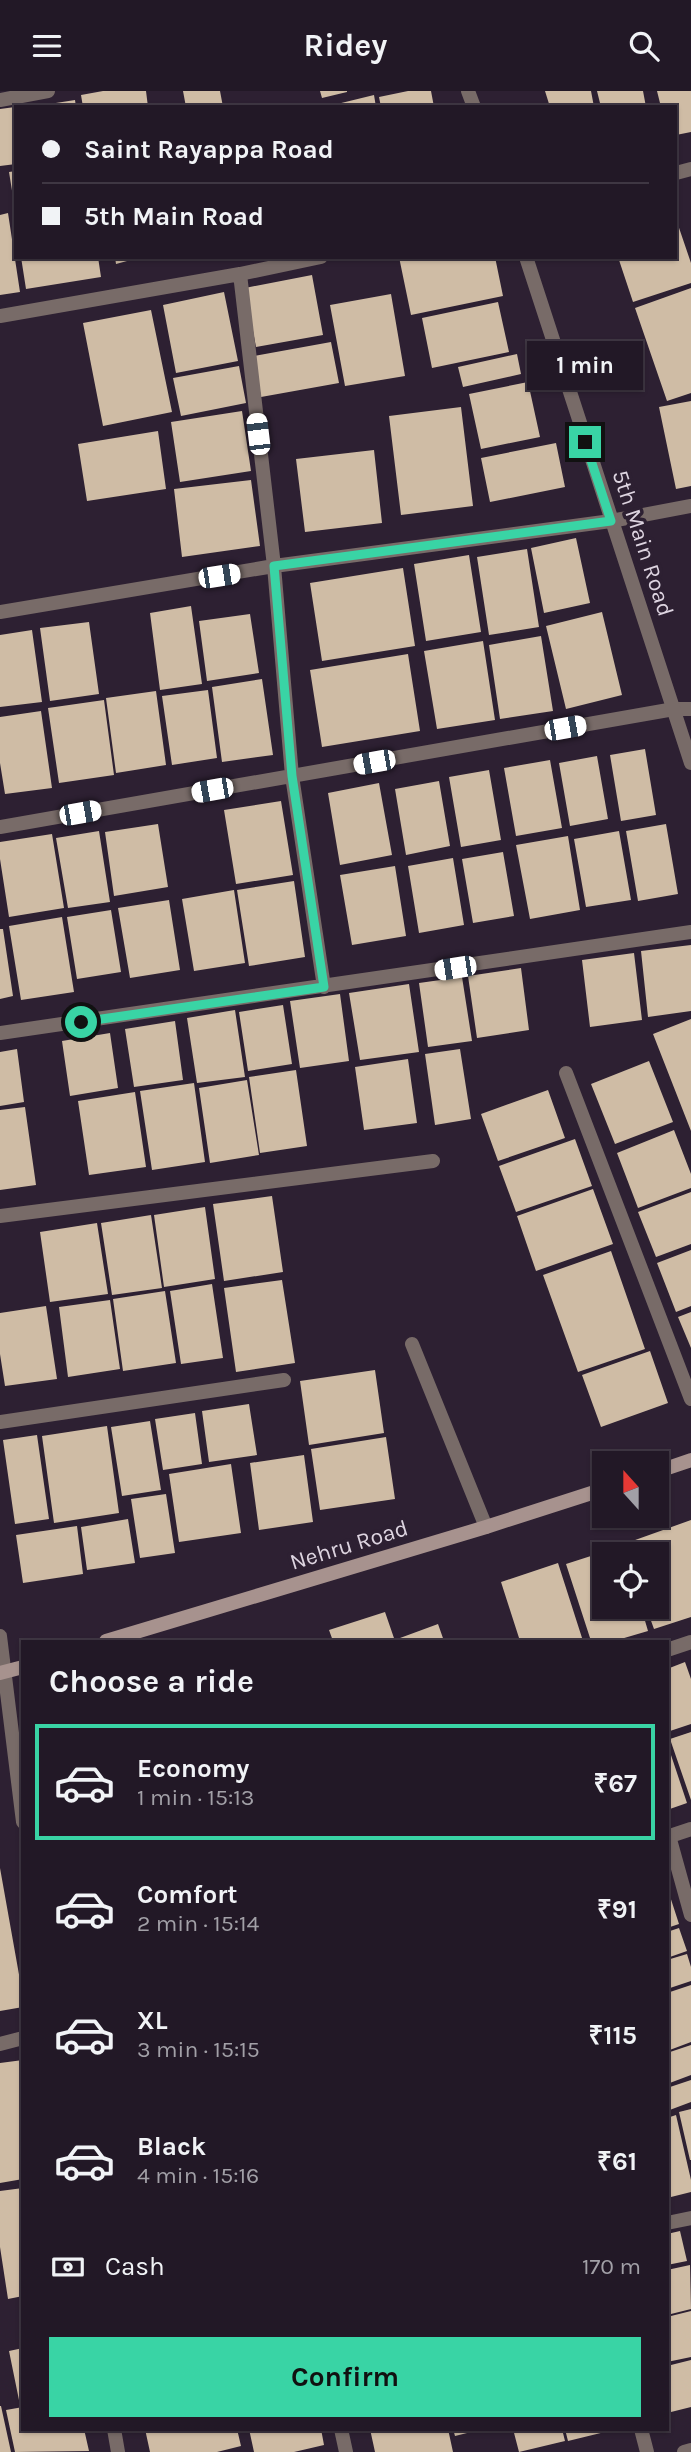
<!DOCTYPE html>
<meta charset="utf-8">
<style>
:root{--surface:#221826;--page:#2e2532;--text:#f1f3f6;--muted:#a2a0a7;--line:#3f3743;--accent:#39d4a5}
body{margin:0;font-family:Karla,sans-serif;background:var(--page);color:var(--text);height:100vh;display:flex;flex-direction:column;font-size:26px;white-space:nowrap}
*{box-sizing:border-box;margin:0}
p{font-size:23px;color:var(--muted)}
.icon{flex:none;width:38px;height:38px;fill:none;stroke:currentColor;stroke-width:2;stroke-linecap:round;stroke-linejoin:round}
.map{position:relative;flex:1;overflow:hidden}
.details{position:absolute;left:21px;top:1549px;width:648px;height:791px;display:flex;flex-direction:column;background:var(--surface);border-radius:0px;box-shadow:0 2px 5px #0004,0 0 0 2px var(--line)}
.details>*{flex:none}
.top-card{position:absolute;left:14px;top:14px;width:663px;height:154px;border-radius:0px;box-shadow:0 2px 5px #0004,0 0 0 2px var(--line);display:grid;align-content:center;height:154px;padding:0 28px;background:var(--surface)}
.needle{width:46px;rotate:339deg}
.tools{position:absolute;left:592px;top:1360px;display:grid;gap:14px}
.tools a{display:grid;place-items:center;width:77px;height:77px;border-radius:0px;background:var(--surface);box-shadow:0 2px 5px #0004,0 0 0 2px var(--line);font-size:35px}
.end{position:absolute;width:32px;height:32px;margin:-16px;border:9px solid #39d4a5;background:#111;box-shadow:0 0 0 4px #111}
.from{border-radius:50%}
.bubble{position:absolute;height:49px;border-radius:0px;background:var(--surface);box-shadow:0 2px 5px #0004,0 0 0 2px var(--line);font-size:23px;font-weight:700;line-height:49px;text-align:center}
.car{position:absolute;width:21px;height:42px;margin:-21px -10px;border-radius:9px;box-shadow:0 0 5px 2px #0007;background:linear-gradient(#fff 24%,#345 0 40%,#fff 0 76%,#345 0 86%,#fff 0)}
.top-card b{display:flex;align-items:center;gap:24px;height:66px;font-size:26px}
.top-card b+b{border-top:2px solid var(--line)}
.top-card i{width:18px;height:18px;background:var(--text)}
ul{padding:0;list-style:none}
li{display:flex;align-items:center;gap:21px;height:116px;margin:0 14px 10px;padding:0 14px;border:4px solid transparent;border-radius:0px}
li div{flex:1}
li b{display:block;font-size:26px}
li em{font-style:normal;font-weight:700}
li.selected{border-color:var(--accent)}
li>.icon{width:63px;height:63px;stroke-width:1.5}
h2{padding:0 28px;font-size:32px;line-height:84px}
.pay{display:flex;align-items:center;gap:18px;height:77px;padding:0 28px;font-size:26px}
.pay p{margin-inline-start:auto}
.action{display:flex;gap:14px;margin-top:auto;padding:14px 28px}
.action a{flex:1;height:80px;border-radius:0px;background:var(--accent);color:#111;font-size:28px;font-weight:700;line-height:80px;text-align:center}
header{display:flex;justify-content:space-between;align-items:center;height:91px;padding:0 28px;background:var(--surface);font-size:32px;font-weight:700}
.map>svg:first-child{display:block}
</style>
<header><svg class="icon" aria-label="menu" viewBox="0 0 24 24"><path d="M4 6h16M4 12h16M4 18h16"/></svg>Ridey<svg class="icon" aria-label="search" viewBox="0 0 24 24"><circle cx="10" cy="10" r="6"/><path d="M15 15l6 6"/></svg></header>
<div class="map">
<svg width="691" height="2361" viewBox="0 0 691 2361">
<rect width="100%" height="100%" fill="#2d2032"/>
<path fill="#cfbca5" d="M103 0H146L148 16H83L81 4Z
M183 0H220L223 16H186Z
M320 0H347V1L322 7Z
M408 0H431L434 16H381L379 6Z
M545 0H591L594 16H550Z
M597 0H643L646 16H601Z
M657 0H691V41L676 44V16H661Z
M374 4 376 16H329V15Z
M75 9 76 16H43V14Z
M15 16 16 73 0 75V18Z
M16 80V112H14L9 81Z
M8 122 20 201 0 204V124Z
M676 128 691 172V192L633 211 618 166H676Z
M21 166H98L101 186 26 198Z
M115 166H138V167L116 173Z
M399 166H495L503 205 411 224Z
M312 184 323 244 256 256 245 197Z
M691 197V302L667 310 635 217Z
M224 201 238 270 176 282 163 214Z
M391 203 405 285 345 295 330 214Z
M498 211 509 261 432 277 422 227Z
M151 219 172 321 103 335 83 232Z
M331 251 339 292 261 306 254 265Z
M517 263 521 283 463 296 458 276Z
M239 275 246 312 181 325 173 287Z
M528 291 540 346 481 358 469 303Z
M691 310V395L676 398 659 316Z
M461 316 473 415 401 424 389 325Z
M242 320 251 380 180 391 171 331Z
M158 340 166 398 87 410 78 353Z
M556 352 565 396 490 411 481 367Z
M374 359 382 432 305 441 296 368Z
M251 389 260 455 182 466 174 398Z
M576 447 590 512 544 522 531 457Z
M527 458 539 536 489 544 477 466Z
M469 464 481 541 426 550 414 473Z
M403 477 415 555 322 570 310 492Z
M191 515 202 593 160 599 150 522Z
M602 521 622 604 566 618 546 535Z
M250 523 259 582 207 590 199 530Z
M89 531 99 603 50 610 40 537Z
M32 539 42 611 0 616V544Z
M541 545 553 620 500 628 489 554Z
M483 550 495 629 437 638 424 560Z
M408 563 420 640 322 656 310 579Z
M262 588 273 664 222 671 212 596Z
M208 599 217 667 172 674 162 605Z
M156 600 166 674 116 682 106 607Z
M104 609 114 684 59 692 48 617Z
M41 620 52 697 5 703 0 672V626Z
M645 658 656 724 621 730 610 664Z
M597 665 608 728 570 735 559 672Z
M550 669 562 737 516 745 504 677Z
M489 679 501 749 461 756 449 686Z
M439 690 450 755 406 764 395 698Z
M379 692 392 764 340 774 328 702Z
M281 710 293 784 236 793 224 719Z
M158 733 168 796 114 805 105 741Z
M666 733 678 803 638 810 626 740Z
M99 740 110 811 68 817 56 747Z
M619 740 631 809 586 816 574 748Z
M52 743 64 817 9 826 0 768V751Z
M568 745 580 819 530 828 516 754Z
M503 761 514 825 473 832 462 768Z
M453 767 464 834 419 842 408 775Z
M395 775 406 845 352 854 340 784Z
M294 790 305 866 249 875 237 799Z
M234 799 245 872 194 880 182 808Z
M169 809 180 879 130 887 118 817Z
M111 819 121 881 77 888 67 826Z
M62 826 74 901 21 909 9 835Z
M0 838H3L13 905 0 908Z
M691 854V920L648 926 641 860Z
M634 862 642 929 590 936 582 869Z
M521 877 529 939 477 947 468 885Z
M462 886 472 950 428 956 419 892Z
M409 893 419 961 360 969 349 902Z
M340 903 349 970 300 977 290 910Z
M283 914 292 973 248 980 239 921Z
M235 919 245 986 197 992 187 927Z
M691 928V1040L653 943Z
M175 930 183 989 134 996 125 938Z
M110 942 118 997 70 1005 62 950Z
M17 958 24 1011 0 1015V961Z
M460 958 471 1028 435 1034 425 963Z
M408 968 417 1032 364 1039 355 976Z
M649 970 673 1031 615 1053 591 993Z
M296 979 307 1055 260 1062 249 986Z
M247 989 259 1064 210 1072 199 997Z
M194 992 205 1071 152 1079 140 1000Z
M548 999 565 1047 498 1070 481 1023Z
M135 1001 146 1076 89 1084 78 1010Z
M25 1016 36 1094 0 1099V1019Z
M674 1039 691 1083V1097L638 1117 617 1062Z
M575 1048 592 1095 516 1121 499 1075Z
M593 1098 613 1153 536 1180 517 1125Z
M691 1101V1153L656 1166 638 1121Z
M272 1105 283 1181 224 1190 213 1113Z
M205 1116 215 1188 164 1196 154 1124Z
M151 1124 162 1197 112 1204 101 1132Z
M97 1132 108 1203 50 1211 40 1141Z
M691 1159V1215L676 1221 657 1172Z
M611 1160 645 1258 578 1281 543 1184Z
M282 1189 295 1272 236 1281 224 1197Z
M212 1193 223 1267 181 1273 170 1200Z
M165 1200 176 1272 123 1280 113 1208Z
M110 1209 120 1278 68 1286 59 1216Z
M46 1215 57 1288 5 1295 0 1263V1222Z
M691 1221V1257L678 1226Z
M650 1260 668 1312 601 1336 582 1284Z
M375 1279 384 1342 309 1354 300 1290Z
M249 1313 257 1364 209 1371 202 1320Z
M195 1322 202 1373 163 1379 155 1328Z
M150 1330 161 1399 122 1405 111 1336Z
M107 1335 119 1422 54 1432 42 1345Z
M37 1344 49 1428 15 1433 3 1349Z
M386 1346 395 1408 320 1419 311 1358Z
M304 1364 313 1431 259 1439 250 1372Z
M231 1373 241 1442 179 1451 169 1383Z
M166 1403 175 1462 140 1467 131 1408Z
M128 1428 135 1472 87 1479 81 1436Z
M691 1429V1526L654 1538 646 1516H656V1463H627L624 1453Z
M77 1435 83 1483 23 1492 16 1444Z
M622 1455 624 1463H604V1516H641L648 1540 614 1550H591L566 1473Z
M558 1472 583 1550H520L501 1491Z
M385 1521 395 1550H333L329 1539Z
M438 1533 444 1550H401L400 1547Z
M685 1571 691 1588V1633L667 1641V1578Z
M691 1641V1709L670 1648Z
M667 1652 687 1712 667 1719Z
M0 1777 23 1906V1916L0 1920Z
M667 1796 679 1833 667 1837Z
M679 1837 687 1860 667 1867V1841Z
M687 1863 691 1876V1890L667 1898V1869Z
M691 1894V1951L667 1960V1902Z
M691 1954V1984L667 1993V1962Z
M23 1969V2088L0 2092V1972Z
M691 1989V2011L667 2020V1997Z
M691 2018V2069H690L679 2021Z
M676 2024 691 2089V2101L667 2107V2027Z
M23 2097V2205L8 2208 0 2156V2100Z
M680 2140 687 2170 667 2174V2143Z
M690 2174 691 2218 667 2224V2179Z
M691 2220V2266L667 2271V2226Z
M23 2257V2314H20L9 2260Z
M691 2269V2316L667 2322V2275Z
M0 2315H1L11 2361H0Z
M23 2316V2338H84L89 2360 15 2361 6 2319Z
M145 2338H237L241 2355 217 2361H150Z
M249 2338H321L324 2354 294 2361H254Z
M370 2338H448L453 2361H375Z
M453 2338H474L475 2340 455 2345Z
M513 2338H562L565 2350 519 2361Z
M565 2338H613V2339L568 2350Z"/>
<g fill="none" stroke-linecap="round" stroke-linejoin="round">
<path stroke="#786b68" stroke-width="14" d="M0 9 48 0
M240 183 274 475 292 685 324 896
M0 225 240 183 321 166
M0 521 274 475 611 430 691 415
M0 736 674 618H691
M0 942 691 841
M566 982 691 1308
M0 1125 433 1070
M412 1253 486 1436
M0 1331 284 1289
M0 1545 23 1731
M667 1559 691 1551
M669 1745 691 1824
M667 1746 691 1738
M0 1953 23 1947
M667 2132 691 2127
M114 2338 118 2361
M341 2338 346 2361
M641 2338 647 2361
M684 2361 691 2359"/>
<path stroke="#786b68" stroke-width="14" d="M468 0 474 16
M676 82 691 78
M526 166 691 672"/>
<path stroke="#a7928e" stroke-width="14" d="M656 1381 691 1369
M106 1550 486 1436 604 1398
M0 1582 23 1576"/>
</g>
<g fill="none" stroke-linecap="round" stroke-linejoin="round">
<path stroke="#39d4a5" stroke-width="9" d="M81 931 324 896 292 685 274 475 611 430 585 351"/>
</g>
<g text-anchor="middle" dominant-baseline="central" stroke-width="7" stroke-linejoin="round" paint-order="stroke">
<g font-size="23" fill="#ddd4e0" stroke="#2d2032">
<text transform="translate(643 452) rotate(72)">5th Main Road</text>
<text transform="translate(349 1454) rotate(-17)">Nehru Road</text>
</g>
</g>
</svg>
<div class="tools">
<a><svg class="needle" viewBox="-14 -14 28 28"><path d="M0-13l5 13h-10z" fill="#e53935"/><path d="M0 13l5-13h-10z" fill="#a2a0a7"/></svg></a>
<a><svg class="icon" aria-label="locate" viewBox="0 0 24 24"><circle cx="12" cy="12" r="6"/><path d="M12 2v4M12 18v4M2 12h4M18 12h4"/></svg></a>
</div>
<i class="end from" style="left:81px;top:931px"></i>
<i class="end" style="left:585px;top:351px"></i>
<div class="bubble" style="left:527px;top:250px;width:116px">1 min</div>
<i class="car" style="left:258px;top:343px;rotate:353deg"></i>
<i class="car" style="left:219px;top:485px;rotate:81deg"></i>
<i class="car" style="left:565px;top:637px;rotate:80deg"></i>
<i class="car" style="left:374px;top:671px;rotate:260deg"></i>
<i class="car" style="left:212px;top:699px;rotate:260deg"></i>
<i class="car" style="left:80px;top:722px;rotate:80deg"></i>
<i class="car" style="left:455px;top:877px;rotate:261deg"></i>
<div class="top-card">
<b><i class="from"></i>Saint Rayappa Road</b>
<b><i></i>5th Main Road</b>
</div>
<section class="details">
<h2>Choose a ride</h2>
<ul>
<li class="selected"><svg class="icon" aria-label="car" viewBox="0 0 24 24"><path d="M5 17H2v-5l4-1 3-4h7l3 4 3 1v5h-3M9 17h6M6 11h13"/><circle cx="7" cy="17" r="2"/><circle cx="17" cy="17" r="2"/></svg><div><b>Economy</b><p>1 min · 15:13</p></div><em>₹67</em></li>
<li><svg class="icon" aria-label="car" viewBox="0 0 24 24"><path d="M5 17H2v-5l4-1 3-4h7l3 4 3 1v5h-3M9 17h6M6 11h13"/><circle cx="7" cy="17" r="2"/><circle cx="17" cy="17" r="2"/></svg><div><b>Comfort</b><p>2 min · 15:14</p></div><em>₹91</em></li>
<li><svg class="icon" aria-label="car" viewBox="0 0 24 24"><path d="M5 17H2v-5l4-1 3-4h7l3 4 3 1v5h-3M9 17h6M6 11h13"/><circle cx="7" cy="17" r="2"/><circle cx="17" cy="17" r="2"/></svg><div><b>XL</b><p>3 min · 15:15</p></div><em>₹115</em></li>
<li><svg class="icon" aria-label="car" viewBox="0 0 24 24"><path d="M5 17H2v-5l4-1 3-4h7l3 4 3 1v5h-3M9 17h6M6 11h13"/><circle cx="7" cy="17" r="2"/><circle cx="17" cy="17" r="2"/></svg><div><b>Black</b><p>4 min · 15:16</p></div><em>₹61</em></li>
</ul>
<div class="pay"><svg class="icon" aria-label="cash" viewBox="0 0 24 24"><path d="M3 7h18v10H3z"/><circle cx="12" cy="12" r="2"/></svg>Cash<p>170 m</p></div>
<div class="action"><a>Confirm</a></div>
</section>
</div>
